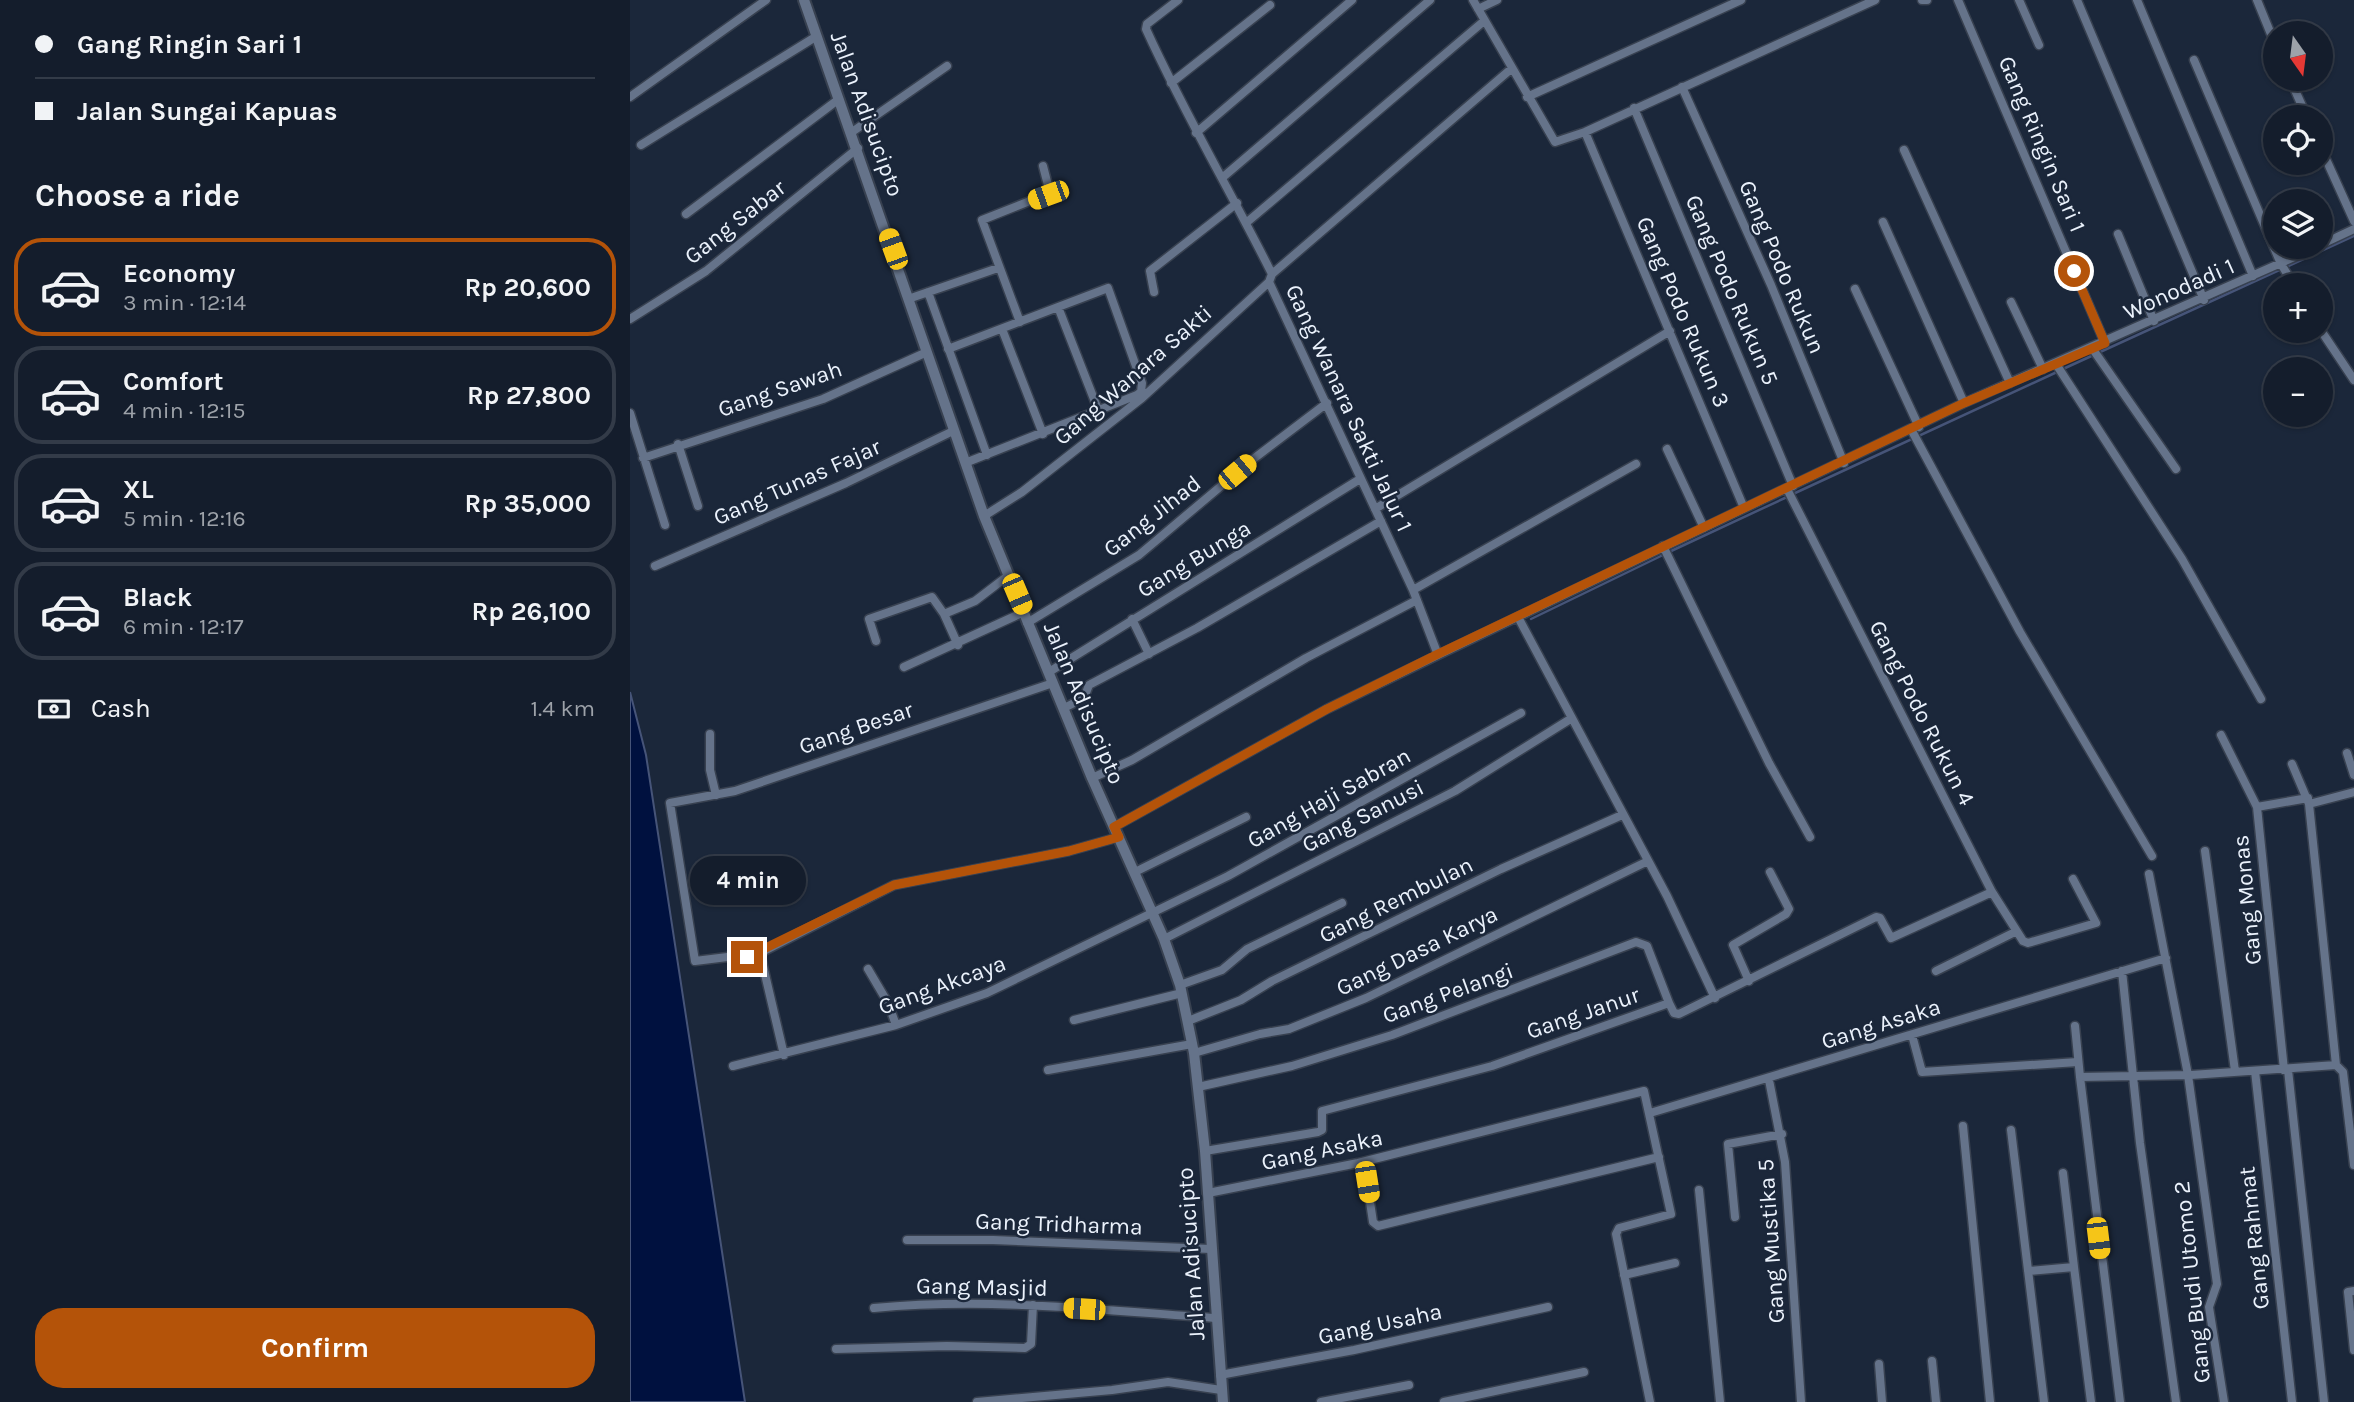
<!DOCTYPE html>
<meta charset="utf-8">
<style>
:root{--surface:#141d2c;--page:#212a38;--text:#f1f3f6;--muted:#9da2a9;--line:#333b48;--accent:#b45309}
body{margin:0;font-family:Karla,sans-serif;background:var(--page);color:var(--text);height:100vh;display:flex;flex-direction:column;font-size:26px;white-space:nowrap}
*{box-sizing:border-box;margin:0}
p{font-size:23px;color:var(--muted)}
.icon{flex:none;width:38px;height:38px;fill:none;stroke:currentColor;stroke-width:2;stroke-linecap:round;stroke-linejoin:round}
.map{position:relative;flex:1;overflow:hidden}
.details{display:flex;flex-direction:column;background:var(--surface);width:630px}
.details>*{flex:none}
.hud{display:grid;align-content:center;height:154px;padding:0 35px;background:var(--surface)}
.needle{width:46px;rotate:166deg}
.tools{position:absolute;left:1633px;top:21px;display:grid;gap:14px}
.tools a{display:grid;place-items:center;width:70px;height:70px;border-radius:50%;background:var(--surface);box-shadow:0 2px 5px #0004,0 0 0 2px var(--line);font-size:35px}
.end{position:absolute;width:32px;height:32px;margin:-16px;border:9px solid #b45309;background:#fff;box-shadow:0 0 0 4px #fff}
.from{border-radius:50%}
.bubble{position:absolute;height:49px;border-radius:24px;background:var(--surface);box-shadow:0 2px 5px #0004,0 0 0 2px var(--line);font-size:23px;font-weight:700;line-height:49px;text-align:center}
.car{position:absolute;width:21px;height:42px;margin:-21px -10px;border-radius:9px;box-shadow:0 0 5px 2px #0007;background:linear-gradient(#f5c518 24%,#345 0 40%,#f5c518 0 76%,#345 0 86%,#f5c518 0)}
.hud b{display:flex;align-items:center;gap:24px;height:66px;font-size:26px}
.hud b+b{border-top:2px solid var(--line)}
.hud i{width:18px;height:18px;background:var(--text)}
ul{padding:0;list-style:none}
li{display:flex;align-items:center;gap:21px;height:98px;margin:0 14px 10px;padding:0 21px;border:4px solid var(--line);border-radius:28px}
li div{flex:1}
li b{display:block;font-size:26px}
li em{font-style:normal;font-weight:700}
li.selected{border-color:var(--accent)}
li>.icon{width:63px;height:63px;stroke-width:1.5}
h2{padding:0 35px;font-size:32px;line-height:84px}
.pay{display:flex;align-items:center;gap:18px;height:77px;padding:0 35px;font-size:26px}
.pay p{margin-inline-start:auto}
.action{display:flex;gap:14px;margin-top:auto;padding:14px 35px}
.action a{flex:1;height:80px;border-radius:28px;background:var(--accent);color:#fff;font-size:28px;font-weight:700;line-height:80px;text-align:center}
main{display:flex;flex:1;min-height:0}
.map>svg:first-child{display:block}
</style>
<main>
<section class="details">
<div class="hud">
<b><i class="from"></i>Gang Ringin Sari 1</b>
<b><i></i>Jalan Sungai Kapuas</b>
</div>
<h2>Choose a ride</h2>
<ul>
<li class="selected"><svg class="icon" aria-label="car" viewBox="0 0 24 24"><path d="M5 17H2v-5l4-1 3-4h7l3 4 3 1v5h-3M9 17h6M6 11h13"/><circle cx="7" cy="17" r="2"/><circle cx="17" cy="17" r="2"/></svg><div><b>Economy</b><p>3 min · 12:14</p></div><em>Rp 20,600</em></li>
<li><svg class="icon" aria-label="car" viewBox="0 0 24 24"><path d="M5 17H2v-5l4-1 3-4h7l3 4 3 1v5h-3M9 17h6M6 11h13"/><circle cx="7" cy="17" r="2"/><circle cx="17" cy="17" r="2"/></svg><div><b>Comfort</b><p>4 min · 12:15</p></div><em>Rp 27,800</em></li>
<li><svg class="icon" aria-label="car" viewBox="0 0 24 24"><path d="M5 17H2v-5l4-1 3-4h7l3 4 3 1v5h-3M9 17h6M6 11h13"/><circle cx="7" cy="17" r="2"/><circle cx="17" cy="17" r="2"/></svg><div><b>XL</b><p>5 min · 12:16</p></div><em>Rp 35,000</em></li>
<li><svg class="icon" aria-label="car" viewBox="0 0 24 24"><path d="M5 17H2v-5l4-1 3-4h7l3 4 3 1v5h-3M9 17h6M6 11h13"/><circle cx="7" cy="17" r="2"/><circle cx="17" cy="17" r="2"/></svg><div><b>Black</b><p>6 min · 12:17</p></div><em>Rp 26,100</em></li>
</ul>
<div class="pay"><svg class="icon" aria-label="cash" viewBox="0 0 24 24"><path d="M3 7h18v10H3z"/><circle cx="12" cy="12" r="2"/></svg>Cash<p>1.4 km</p></div>
<div class="action"><a>Confirm</a></div>
</section>
<div class="map">
<svg width="1724" height="1402" viewBox="0 0 1724 1402">
<rect width="100%" height="100%" fill="#1b273a"/>
<path fill="#00113f" stroke="#465478" stroke-width="2" d="M0 692 16 755 115 1402H0Z"/>
<g fill="none" stroke-linecap="round" stroke-linejoin="round">
<path stroke="#465478" stroke-width="2.5" d="M1433 369 1724 236
M1163 494 1427 372
M1039 552 1157 497
M901 619 1033 555"/>
<g stroke="#384150" stroke-width="11">
<path id="minor" d="M548 0 517 24 516 29C554 113 601 192 642 274
M843 0 925 142 955 132 1245 0
M1292 0H1297
M1328 0 1475 343
M1389 0 1409 45
M1447 0 1574 300
M1507 0 1623 276
M1627 0 1645 44
M848 9 867 0
M1564 60 1651 264 1664 285
M1660 79 1677 117
M541 83 640 5
M1052 87 1141 285 1214 463
M0 97 136 0
M897 97 1111 0
M1004 108 1163 486
M222 132 317 66
M955 132 1114 508
M566 133 722 0
M11 145 187 36
M1690 146 1724 221
M1274 150 1380 383
M592 178 800 0
M56 214 209 99
M1253 222 1334 403
M616 223 854 21
M1488 234 1524 321
M1690 245 1724 229
M1225 289 1289 427
M298 292 357 455
M524 292 520 271 607 203
M281 298 368 268
M1381 302 1413 369
M428 307 469 412
M0 319 76 271 228 148
M390 322 352 220 420 193 413 166
M372 329 413 434
M1690 329 1724 380
M1462 348 1546 469
M318 349 478 288 512 383 511 392 507 395 335 463
M1426 364 1552 559 1631 699
M0 413 35 525
M1282 431 1390 632 1522 856
M48 444 68 506
M1037 449 1074 528
M13 458 193 399 297 352
M1157 489 1362 892 1393 941 1398 943 1466 923 1443 879
M745 509 1040 331
M354 516 392 492 512 398 639 282
M1033 546 1139 763 1180 837
M25 566 216 483 323 431
M783 590 1006 464
M314 614 345 601 379 575
M888 617 1037 896 1085 998
M502 619 519 654
M397 623 509 555 622 460 697 403
M246 641 239 619 302 597 314 614 328 645
M808 655 783 590 639 282 642 274 881 69
M274 667 394 612
M419 672 730 479
M423 683 105 791 40 803 65 961 130 953 264 885 439 851 489 837
M434 708 454 698 459 685 567 628 751 521
M80 734V770L86 795
M1591 735 1627 807 1654 1070
M1717 753 1724 775
M462 778 502 760 676 658 787 600
M1679 804 1724 792
M1627 807 1678 798
M484 827 697 709 808 655 1334 403 1687 247
M1575 851 1605 1071
M505 872 616 817
M1519 874 1558 1075 1587 1284 1579 1307 1594 1402
M534 939 825 791 942 718
M130 953 154 1055
M238 969 258 1003 266 1025
M1306 971 1385 932
M1492 971 1510 1143 1546 1402
M1119 981 1103 945 1156 914 1159 909 1140 872
M550 985 592 970 617 949 712 903
M444 1020 552 993
M558 1021 611 1000 642 981 871 869 992 815
M1445 1026 1450 1077 1561 1075 1706 1065 1679 804 1662 764
M1282 1035 1292 1072 1448 1062
M564 1053 630 1034 659 1029 736 998 1018 861
M1706 1065 1713 1072 1724 1165
M103 1066 266 1025 357 993 598 876 891 713
M418 1070 562 1044
M1658 1070 1694 1402
M1625 1071 1662 1402
M1450 1077 1490 1402
M1139 1080 1155 1162 1171 1402
M568 1087 662 1066 762 1035 1006 942 1017 946 1039 1003
M1020 1113 1536 958
M1333 1126 1360 1402
M1381 1130 1414 1402
M575 1151 688 1132 692 1130V1111L862 1066 1039 1003 1044 1013 1049 1014 1246 917 1250 918 1261 938 1362 892
M734 1162 743 1222 748 1226 1029 1157
M1433 1173 1444 1267
M1069 1190 1090 1402
M578 1193 728 1163 1014 1091 1041 1214 989 1228 986 1234 1020 1402
M1105 1217 1098 1144 1152 1134
M277 1240H363L581 1249
M1398 1271 1444 1267 1461 1402
M994 1275 1045 1263
M1724 1291 1718 1292 1724 1350
M244 1308C358 1297 472 1310 585 1318
M206 1349 317 1346 395 1348 401 1344 403 1305
M1302 1361 1306 1402
M1249 1364 1252 1402
M590 1375 724 1350 918 1307
M347 1402 482 1390 538 1382 591 1390
M691 1402 779 1385
M814 1402 954 1372"/>
</g>
<g stroke="#384150" stroke-width="14">
<path id="secondary" d="M174 0 354 516 462 778 534 939 550 985 564 1053 575 1151 593 1402"/>
</g>
<use href="#minor" stroke="#65738a" stroke-width="8"/>
<use href="#secondary" stroke="#65738a" stroke-width="10"/>
</g>
<g fill="none" stroke-linecap="round" stroke-linejoin="round">
<path stroke="#b45309" stroke-width="9" d="M117 957 264 885 439 851 489 837 484 827 697 709 808 654 1334 403 1475 343 1444 271"/>
</g>
<g text-anchor="middle" dominant-baseline="central" stroke-width="5" stroke-linejoin="round" paint-order="stroke">
<g font-size="23" fill="#ebf2fc" stroke="#1b273a">
<text transform="translate(237 114) rotate(70)">Jalan Adisucipto</text>
<text transform="translate(1412 144) rotate(67)">Gang Ringin Sari 1</text>
<text transform="translate(105 222) rotate(-38)">Gang Sabar</text>
<text transform="translate(1152 267) rotate(67)">Gang Podo Rukun</text>
<text transform="translate(1549 289) rotate(-24)">Wonodadi 1</text>
<text transform="translate(1102 290) rotate(67)">Gang Podo Rukun 5</text>
<text transform="translate(1053 312) rotate(67)">Gang Podo Rukun 3</text>
<text transform="translate(503 375) rotate(-41)">Gang Wanara Sakti</text>
<text transform="translate(150 389) rotate(-19)">Gang Sawah</text>
<text transform="translate(719 408) rotate(65)">Gang Wanara Sakti Jalur 1</text>
<text transform="translate(167 482) rotate(-24)">Gang Tunas Fajar</text>
<text transform="translate(522 516) rotate(-38)">Gang Jihad</text>
<text transform="translate(564 559) rotate(-31)">Gang Bunga</text>
<text transform="translate(454 703) rotate(67)">Jalan Adisucipto</text>
<text transform="translate(1292 713) rotate(63)">Gang Podo Rukun 4</text>
<text transform="translate(226 728) rotate(-19)">Gang Besar</text>
<text transform="translate(699 798) rotate(-29)">Gang Haji Sabran</text>
<text transform="translate(733 816) rotate(-27)">Gang Sanusi</text>
<text transform="translate(766 900) rotate(-26)">Gang Rembulan</text>
<text transform="translate(1617 900) rotate(-96)">Gang Monas</text>
<text transform="translate(787 951) rotate(-26)">Gang Dasa Karya</text>
<text transform="translate(312 985) rotate(-20)">Gang Akcaya</text>
<text transform="translate(818 993) rotate(-20)">Gang Pelangi</text>
<text transform="translate(953 1013) rotate(-19)">Gang Janur</text>
<text transform="translate(1251 1024) rotate(-17)">Gang Asaka</text>
<text transform="translate(692 1150) rotate(-12)">Gang Asaka</text>
<text transform="translate(429 1224) rotate(2)">Gang Tridharma</text>
<text transform="translate(1624 1238) rotate(-96)">Gang Rahmat</text>
<text transform="translate(1141 1241) rotate(-94)">Gang Mustika 5</text>
<text transform="translate(561 1254) rotate(-94)">Jalan Adisucipto</text>
<text transform="translate(1562 1282) rotate(-96)">Gang Budi Utomo 2</text>
<text transform="translate(352 1287) rotate(1)">Gang Masjid</text>
<text transform="translate(750 1324) rotate(-12)">Gang Usaha</text>
</g>
</g>
</svg>
<div class="tools">
<a><svg class="needle" viewBox="-14 -14 28 28"><path d="M0-13l5 13h-10z" fill="#e53935"/><path d="M0 13l5-13h-10z" fill="#9da2a9"/></svg></a>
<a><svg class="icon" aria-label="locate" viewBox="0 0 24 24"><circle cx="12" cy="12" r="6"/><path d="M12 2v4M12 18v4M2 12h4M18 12h4"/></svg></a>
<a><svg class="icon" aria-label="layers" viewBox="0 0 24 24"><path d="M12 4l9 5-9 5-9-5zM3 14l9 5 9-5"/></svg></a>
<a>+</a>
<a>−</a>
</div>
<i class="end from" style="left:1444px;top:271px"></i>
<i class="end" style="left:117px;top:957px"></i>
<div class="bubble" style="left:60px;top:856px;width:116px">4 min</div>
<i class="car" style="left:418px;top:195px;rotate:250deg"></i>
<i class="car" style="left:263px;top:249px;rotate:340deg"></i>
<i class="car" style="left:607px;top:472px;rotate:50deg"></i>
<i class="car" style="left:387px;top:594px;rotate:157deg"></i>
<i class="car" style="left:737px;top:1182px;rotate:171deg"></i>
<i class="car" style="left:1468px;top:1238px;rotate:173deg"></i>
<i class="car" style="left:454px;top:1309px;rotate:274deg"></i>
</div>
</main>
